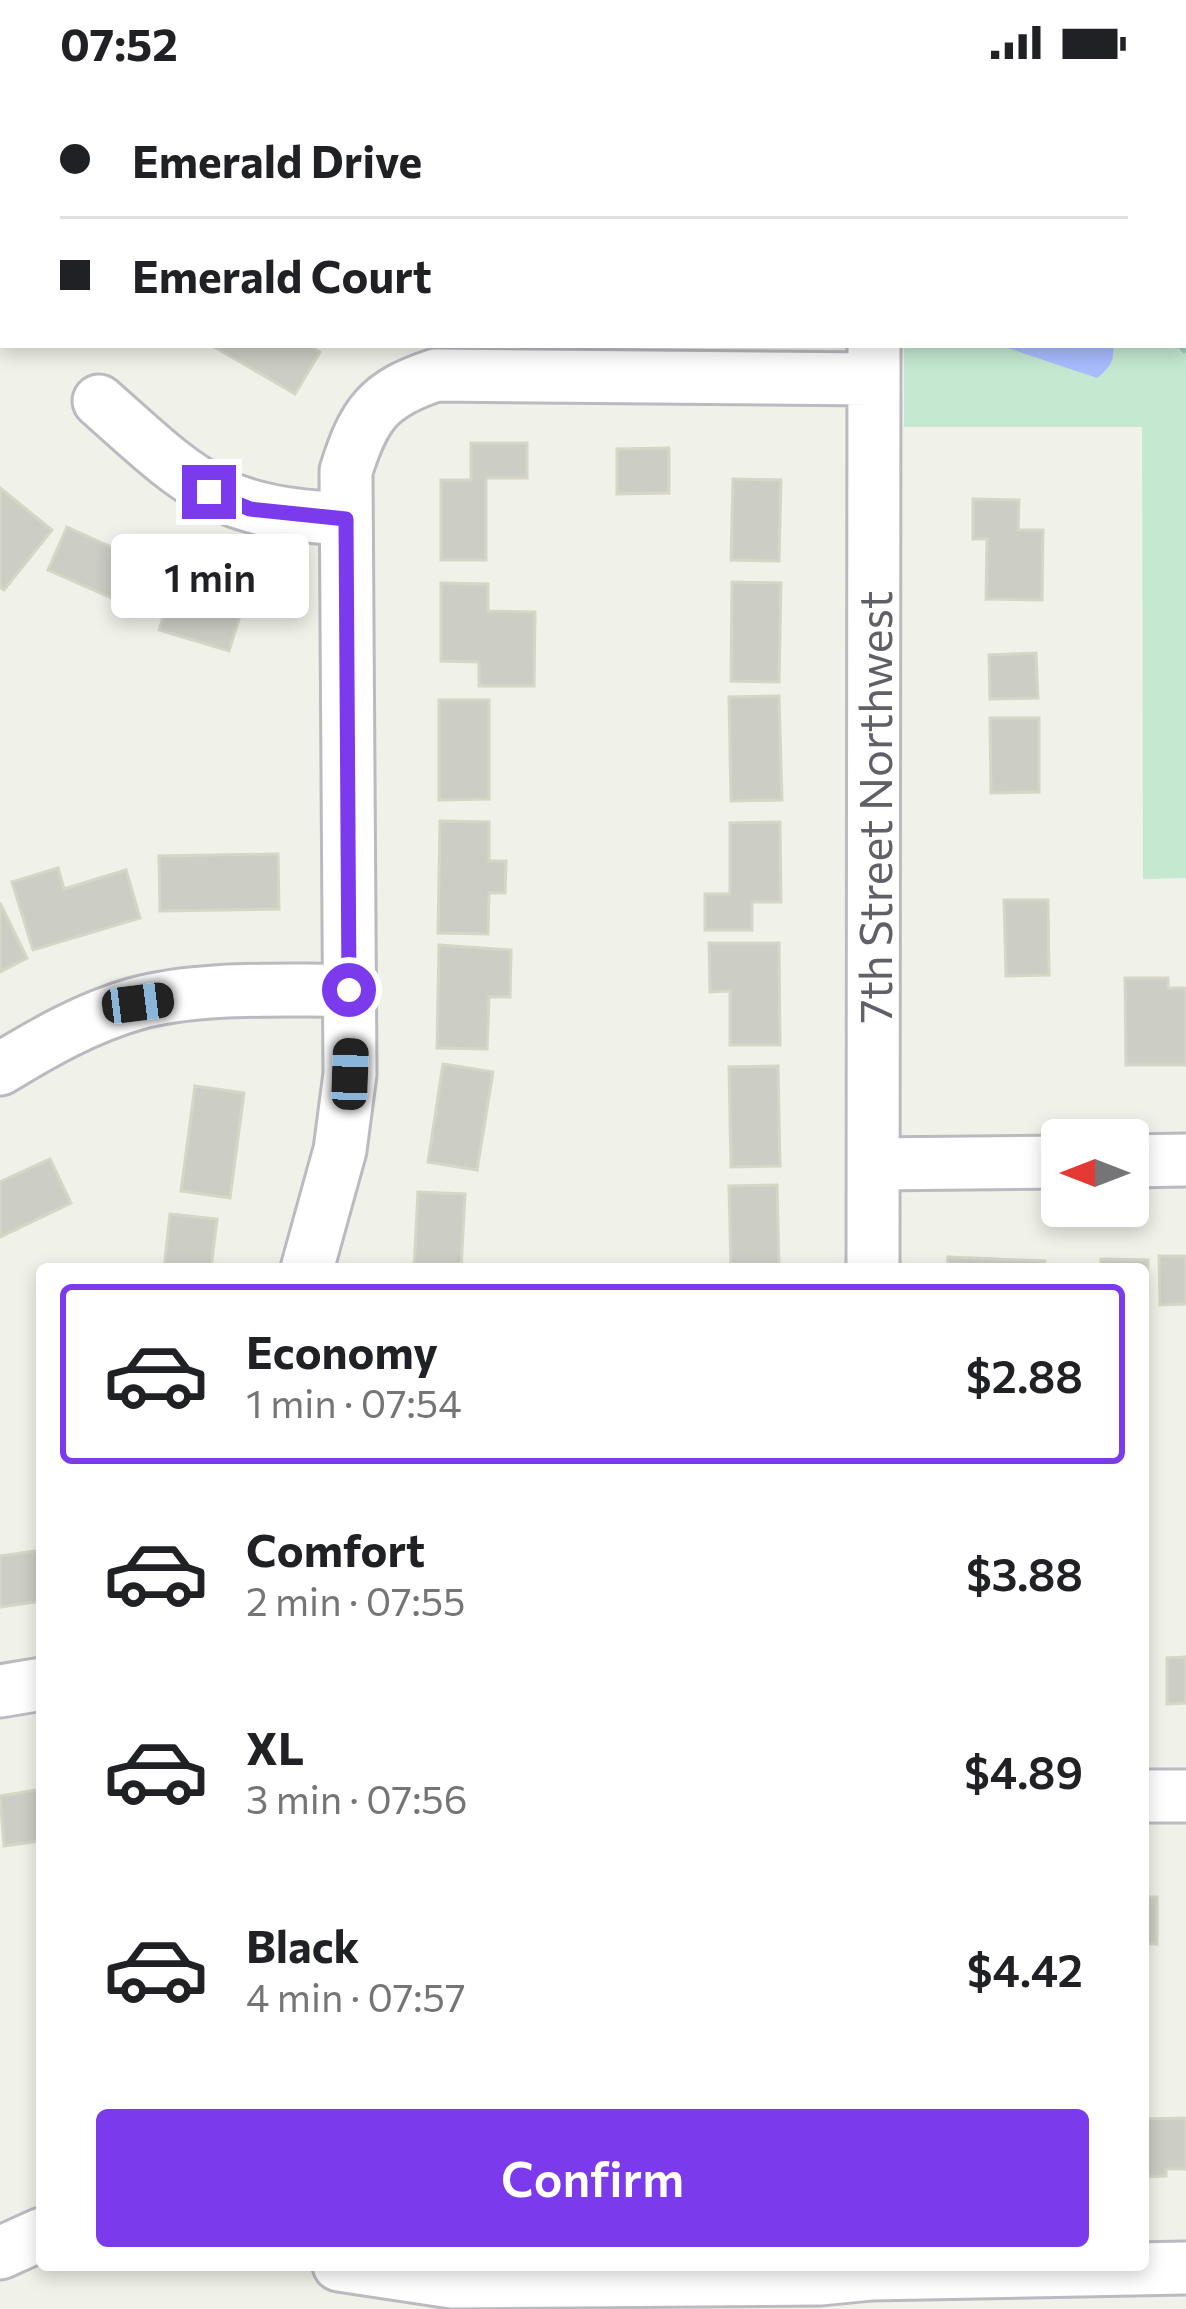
<!DOCTYPE html>
<meta charset="utf-8">
<style>
:root{--surface:#fff;--page:#f6f6f6;--text:#202124;--muted:#757577;--line:#e0e0e0;--accent:#7c3aed}
body{margin:0;font-family:Commissioner,sans-serif;background:var(--page);color:var(--text);height:100vh;display:flex;flex-direction:column;font-size:45px;white-space:nowrap}
*{box-sizing:border-box;margin:0}
p{font-size:39px;color:var(--muted)}
.icon{flex:none;width:66px;height:66px;fill:none;stroke:currentColor;stroke-width:2;stroke-linecap:round;stroke-linejoin:round}
.map{position:relative;flex:1;overflow:hidden}
.panel{position:absolute;left:36px;top:1179px;width:1113px;height:1008px;display:flex;flex-direction:column;background:var(--surface);border-radius:12px;box-shadow:0 6px 18px #0003}
.panel>*{flex:none}
.guide{position:absolute;left:0px;top:0px;width:1188px;height:264px;box-shadow:0 6px 18px #0003;display:grid;align-content:center;height:264px;padding:0 60px;background:var(--surface)}
.needle{width:78px;rotate:270deg}
.buttons{position:absolute;left:1041px;top:1035px;display:grid;gap:24px}
.buttons a{display:grid;place-items:center;width:108px;height:108px;border-radius:12px;background:var(--surface);box-shadow:0 6px 18px #0003;font-size:60px}
.end{position:absolute;width:54px;height:54px;margin:-27px;border:15px solid #7c3aed;background:#fff;box-shadow:0 0 0 6px #fff}
.from{border-radius:50%}
.bubble{position:absolute;height:84px;border-radius:12px;background:var(--surface);box-shadow:0 6px 18px #0003;font-size:39px;font-weight:600;line-height:84px;text-align:center}
.car{position:absolute;width:36px;height:72px;margin:-36px -18px;border-radius:15px;box-shadow:0 0 9px 3px #0007;background:linear-gradient(#222 24%,#8ab4d8 0 40%,#222 0 76%,#8ab4d8 0 86%,#222 0)}
.guide b{display:flex;align-items:center;gap:42px;height:114px;font-size:45px}
.guide b+b{border-top:3px solid var(--line)}
.guide i{width:30px;height:30px;background:var(--text)}
ul{padding:21px 0 0;list-style:none}
li{display:flex;align-items:center;gap:36px;height:180px;margin:0 24px 18px;padding:0 36px;border:6px solid transparent;border-radius:12px}
li div{flex:1}
li b{display:block;font-size:45px}
li em{font-style:normal;font-weight:600}
li.on{border-color:var(--accent)}
li>.icon{width:108px;height:108px;stroke-width:1.5}
.action{display:flex;gap:24px;margin-top:auto;padding:24px 60px}
.action a{flex:1;height:138px;border-radius:12px;background:var(--accent);color:#fff;font-size:48px;font-weight:600;line-height:138px;text-align:center}
.status{display:flex;justify-content:space-between;align-items:center;height:84px;padding:0 60px;background:var(--surface);direction:ltr}
.status svg{height:33px;fill:currentColor}
.map>svg:first-child{display:block}
</style>
<div class="status"><b>07:52</b><svg viewBox="0 0 49 12"><path d="M0 12V9h3v3zM5 12V6h3v6zM10 12V3h3v9zM15 12V0h3v12zM26 1h20v11H26zM47 4h2v5h-2z"/></svg></div>
<div class="map">
<svg width="1186" height="2225" viewBox="0 0 1186 2225">
<rect width="100%" height="100%" fill="#f0f1e8"/>
<path fill="#c5e8d1" d="M0 0H845L3 3V15Z
M906 0H1186V794L1143 795 1142 343H904V261H1185V3Z"/>
<path fill="#a9bcff" d="M999 261H1113C1115 277 1109 284 1097 294Z"/>
<path fill="#cccdc4" stroke="#d5d6c6" stroke-width="3" d="M211 261H308L320 268 295 310Z
M471 359H527V394H486V476H441V396H471Z
M669 364V409L617 410V365Z
M733 395 781 396 779 477 731 476Z
M0 404 52 446 4 506 0 503Z
M973 415 1019 416 1018 446H1043L1042 516 986 515 987 455H973Z
M67 443 158 484 139 526 48 486Z
M732 498 781 499 779 598 731 597Z
M441 499 488 500V527L535 528 534 602H479V578L441 577Z
M174 500 243 522 229 567 159 546Z
M1036 569 1038 614 990 615 989 571Z
M779 612 782 716 731 717 729 613Z
M439 616H489V715L439 716Z
M990 634H1039V708L991 709Z
M440 737 489 738V777H506L505 809H489L488 850 438 849Z
M780 738 781 818H752V846H705V810H730V739Z
M278 770 279 825 160 827 159 772Z
M58 784 64 805 126 786 140 834 33 866 12 798Z
M1004 816H1048L1049 891 1006 892Z
M0 819 27 874 0 888Z
M709 859H779L780 961H730V907L710 908Z
M439 861 511 866 510 913H489L487 965 437 964Z
M1125 894H1168V904H1186V981H1126Z
M443 980 493 988 477 1086 428 1078Z
M778 982 780 1082 731 1083 729 983Z
M195 1002 244 1009 230 1114 181 1107Z
M50 1075 71 1119 0 1153V1098Z
M777 1101 779 1185H731L729 1102Z
M418 1108 465 1110 461 1185H414Z
M170 1130 217 1135 211 1185H164Z
M1159 1172H1186V1220L1160 1221Z
M948 1173 1045 1177V1185H947Z
M1101 1175 1148 1176 1147 1215H1143V1185H1100Z
M42 1466V1517L0 1523V1472Z
M1186 1573V1619L1167 1620V1574Z
M42 1705V1771L40 1757 4 1762 0 1712Z
M1143 1813H1157V1860H1143Z
M1186 2034V2085H1166V2092L1143 2093V2035Z"/>
<g fill="none" stroke-linecap="round" stroke-linejoin="round">
<g stroke="#babac1" stroke-width="57">
<path id="minor" d="M876 0V3
M99 317C192 400 216 429 346 435
M0 985C43 959 86 934 135 920 199 902 283 907 349 906
M1128 1077 1186 1076
M873 1080 1062 1078
M307 1185 340 1066 350 990 346 387C364 330 378 310 436 291L873 295
M873 1185 874 262
M0 1607 42 1600
M1143 1712H1186
M0 2169 42 2150
M339 2181 452 2198 820 2195 871 2190 1186 2184"/>
</g>
<path stroke="#9ec9b9" stroke-width="6" stroke-dasharray="12 6" stroke-linecap="butt" d="M1185 72H1186
M1180 261 1186 268"/>
<use href="#minor" stroke="#fff" stroke-width="51"/>
</g>
<g fill="none" stroke-linecap="round" stroke-linejoin="round">
<path stroke="#7c3aed" stroke-width="15" d="M209 408 250 425 346 435 349 906"/>
</g>
<g text-anchor="middle" dominant-baseline="central" stroke-width="12" stroke-linejoin="round" paint-order="stroke">
<g font-size="45" fill="#5f6068" stroke="#fff">
<text transform="translate(873 723) rotate(-90)">7th Street Northwest</text>
</g>
</g>
</svg>
<div class="buttons">
<a><svg class="needle" viewBox="-14 -14 28 28"><path d="M0-13l5 13h-10z" fill="#e53935"/><path d="M0 13l5-13h-10z" fill="#757577"/></svg></a>
</div>
<i class="end from" style="left:349px;top:906px"></i>
<i class="end" style="left:209px;top:408px"></i>
<div class="bubble" style="left:111px;top:450px;width:198px">1 min</div>
<i class="car" style="left:138px;top:919px;rotate:83deg"></i>
<i class="car" style="left:350px;top:990px;rotate:2deg"></i>
<div class="guide">
<b><i class="from"></i>Emerald Drive</b>
<b><i></i>Emerald Court</b>
</div>
<section class="panel">
<ul>
<li class="on"><svg class="icon" aria-label="car" viewBox="0 0 24 24"><path d="M5 17H2v-5l4-1 3-4h7l3 4 3 1v5h-3M9 17h6M6 11h13"/><circle cx="7" cy="17" r="2"/><circle cx="17" cy="17" r="2"/></svg><div><b>Economy</b><p>1 min · 07:54</p></div><em>$2.88</em></li>
<li><svg class="icon" aria-label="car" viewBox="0 0 24 24"><path d="M5 17H2v-5l4-1 3-4h7l3 4 3 1v5h-3M9 17h6M6 11h13"/><circle cx="7" cy="17" r="2"/><circle cx="17" cy="17" r="2"/></svg><div><b>Comfort</b><p>2 min · 07:55</p></div><em>$3.88</em></li>
<li><svg class="icon" aria-label="car" viewBox="0 0 24 24"><path d="M5 17H2v-5l4-1 3-4h7l3 4 3 1v5h-3M9 17h6M6 11h13"/><circle cx="7" cy="17" r="2"/><circle cx="17" cy="17" r="2"/></svg><div><b>XL</b><p>3 min · 07:56</p></div><em>$4.89</em></li>
<li><svg class="icon" aria-label="car" viewBox="0 0 24 24"><path d="M5 17H2v-5l4-1 3-4h7l3 4 3 1v5h-3M9 17h6M6 11h13"/><circle cx="7" cy="17" r="2"/><circle cx="17" cy="17" r="2"/></svg><div><b>Black</b><p>4 min · 07:57</p></div><em>$4.42</em></li>
</ul>
<div class="action"><a>Confirm</a></div>
</section>
</div>
